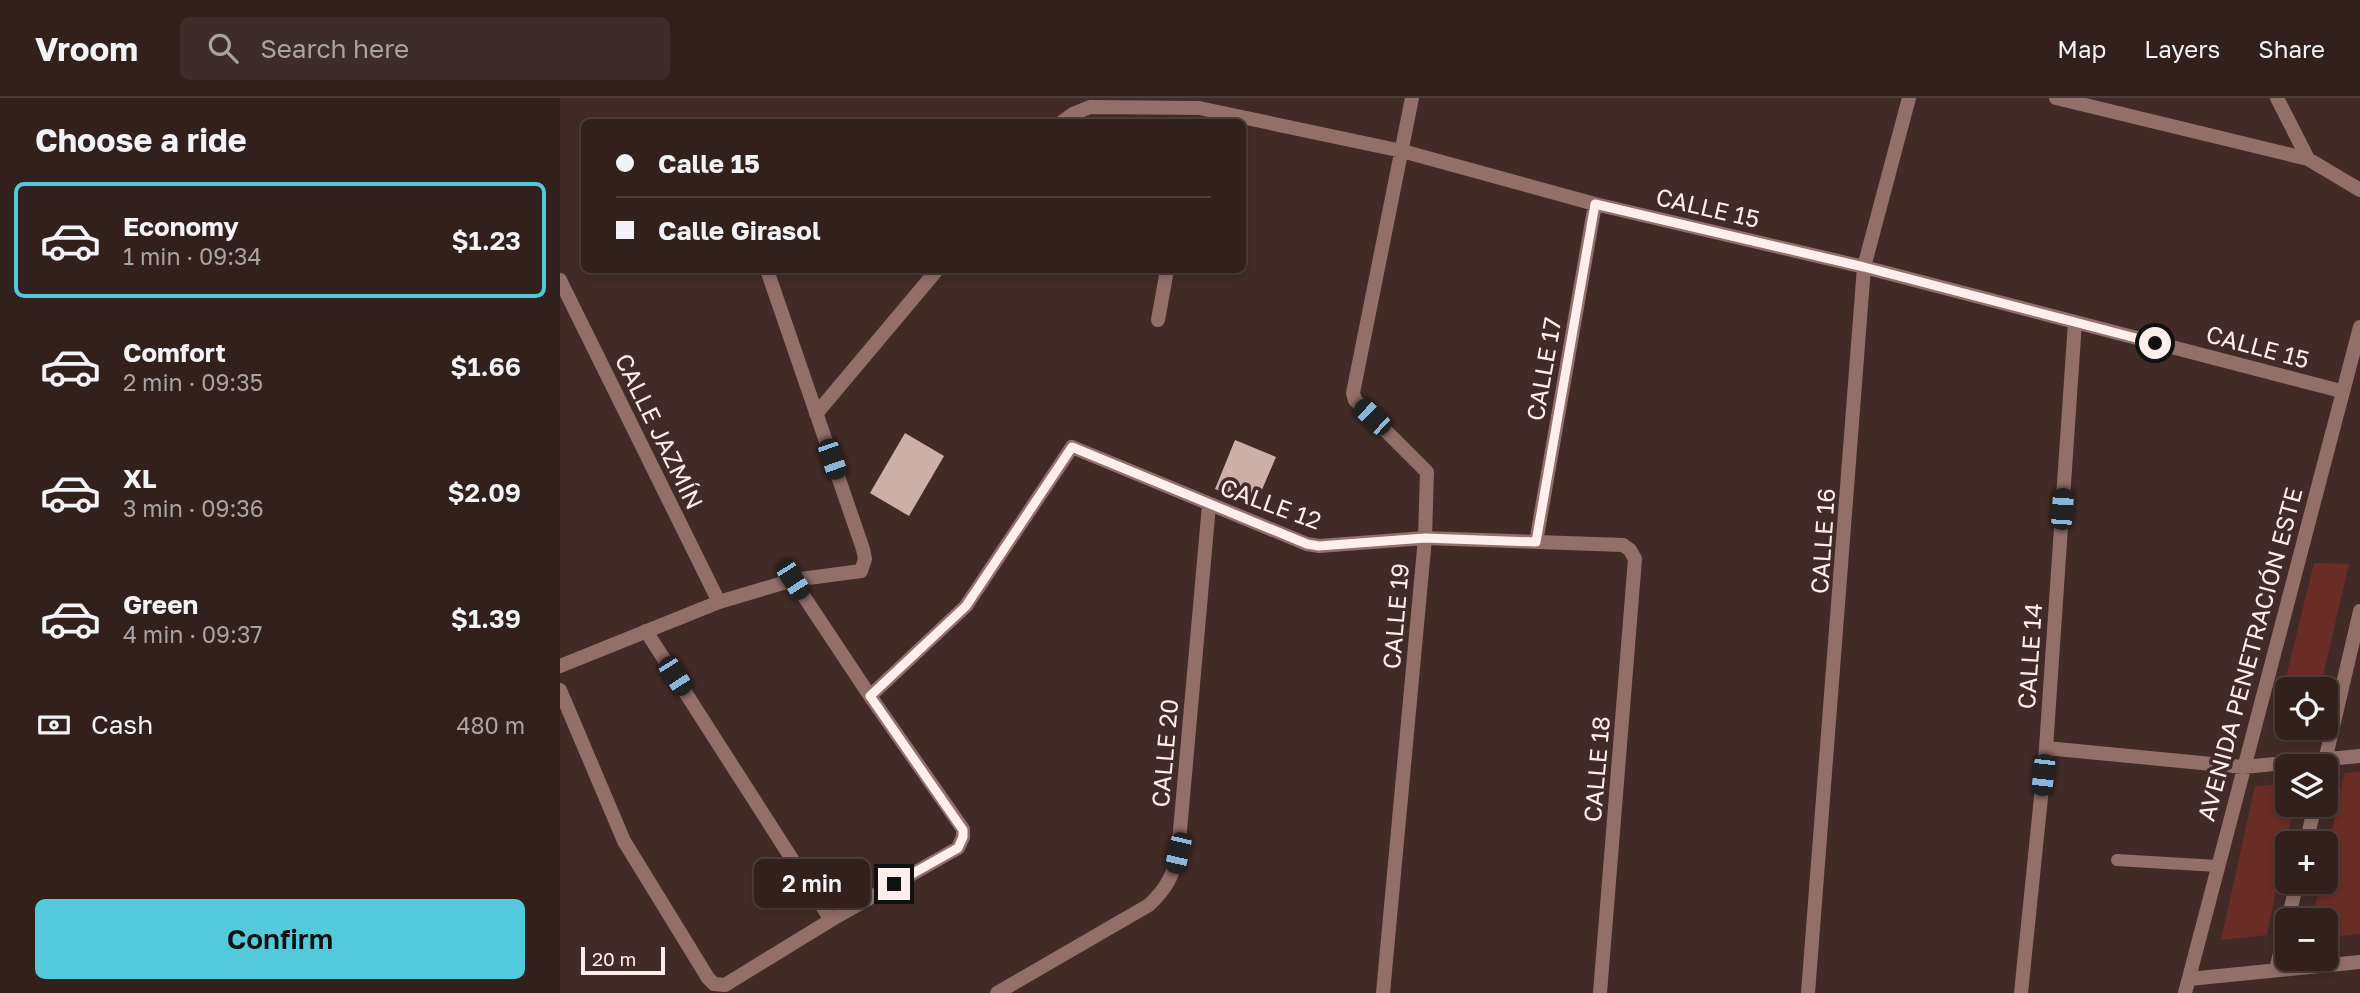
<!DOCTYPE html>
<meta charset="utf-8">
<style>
:root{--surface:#32201d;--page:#3d2d2a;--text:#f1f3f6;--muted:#a8a3a4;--line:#4d3e3b;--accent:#53cadc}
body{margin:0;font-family:"Golos Text",sans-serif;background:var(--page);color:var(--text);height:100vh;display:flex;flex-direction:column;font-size:26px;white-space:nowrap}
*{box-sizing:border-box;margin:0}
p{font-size:23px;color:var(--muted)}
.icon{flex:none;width:38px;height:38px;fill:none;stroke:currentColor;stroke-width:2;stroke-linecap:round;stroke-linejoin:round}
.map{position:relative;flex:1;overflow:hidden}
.sheet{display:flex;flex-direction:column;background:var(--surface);width:560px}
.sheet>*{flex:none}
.hud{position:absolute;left:21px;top:21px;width:665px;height:154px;border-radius:10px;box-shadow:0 4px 10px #0003,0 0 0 2px var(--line);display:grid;align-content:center;height:154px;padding:0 35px;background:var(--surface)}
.controls{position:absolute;left:1715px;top:579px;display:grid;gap:14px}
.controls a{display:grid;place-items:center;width:63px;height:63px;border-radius:10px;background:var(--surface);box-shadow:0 4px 10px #0003,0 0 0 2px var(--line);font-size:35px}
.scale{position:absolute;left:21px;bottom:18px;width:84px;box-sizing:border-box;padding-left:7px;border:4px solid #ffefec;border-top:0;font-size:19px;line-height:24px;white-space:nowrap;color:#ffefec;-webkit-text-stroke:5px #422b27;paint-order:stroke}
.end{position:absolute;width:32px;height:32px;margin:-16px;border:9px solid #ffefec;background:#111;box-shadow:0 0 0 4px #111}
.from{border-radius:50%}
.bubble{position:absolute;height:49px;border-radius:10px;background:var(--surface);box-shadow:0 4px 10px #0003,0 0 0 2px var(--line);font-size:23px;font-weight:600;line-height:49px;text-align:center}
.car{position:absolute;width:21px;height:42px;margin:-21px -10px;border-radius:9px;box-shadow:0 0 5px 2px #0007;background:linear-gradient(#222 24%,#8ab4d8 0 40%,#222 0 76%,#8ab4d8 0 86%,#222 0)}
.hud b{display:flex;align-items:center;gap:24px;height:66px;font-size:26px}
.hud b+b{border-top:2px solid var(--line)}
.hud i{width:18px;height:18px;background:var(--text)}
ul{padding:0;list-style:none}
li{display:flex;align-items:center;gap:21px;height:116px;margin:0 14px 10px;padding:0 21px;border:4px solid transparent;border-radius:10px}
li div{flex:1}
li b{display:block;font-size:26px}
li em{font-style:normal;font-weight:600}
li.on{border-color:var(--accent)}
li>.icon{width:63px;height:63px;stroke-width:1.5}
h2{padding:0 35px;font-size:32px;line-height:84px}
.pay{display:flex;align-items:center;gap:18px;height:77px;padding:0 35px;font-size:26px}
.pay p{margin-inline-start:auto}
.cta{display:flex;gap:14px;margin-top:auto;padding:14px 35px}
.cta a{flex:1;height:80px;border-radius:10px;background:var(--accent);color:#111;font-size:28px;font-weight:600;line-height:80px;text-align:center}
header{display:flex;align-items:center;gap:42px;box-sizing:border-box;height:98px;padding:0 35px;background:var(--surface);border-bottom:2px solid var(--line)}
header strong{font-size:33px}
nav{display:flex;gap:38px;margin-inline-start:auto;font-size:24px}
.search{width:490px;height:63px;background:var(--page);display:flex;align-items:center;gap:18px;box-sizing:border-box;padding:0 24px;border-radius:10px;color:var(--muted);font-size:26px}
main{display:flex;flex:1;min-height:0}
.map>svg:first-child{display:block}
</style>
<header>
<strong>Vroom</strong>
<div class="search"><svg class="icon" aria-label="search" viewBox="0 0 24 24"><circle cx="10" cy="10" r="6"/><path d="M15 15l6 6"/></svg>Search here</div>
<nav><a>Map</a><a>Layers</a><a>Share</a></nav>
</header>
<main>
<section class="sheet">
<h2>Choose a ride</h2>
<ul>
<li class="on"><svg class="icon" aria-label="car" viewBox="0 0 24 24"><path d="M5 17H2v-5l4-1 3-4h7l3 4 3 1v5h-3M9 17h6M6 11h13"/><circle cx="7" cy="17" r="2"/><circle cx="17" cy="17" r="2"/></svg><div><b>Economy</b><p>1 min · 09:34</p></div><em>$1.23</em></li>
<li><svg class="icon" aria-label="car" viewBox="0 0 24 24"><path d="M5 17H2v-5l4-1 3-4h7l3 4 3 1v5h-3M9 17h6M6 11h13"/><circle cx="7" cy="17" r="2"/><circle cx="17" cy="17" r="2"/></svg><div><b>Comfort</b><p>2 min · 09:35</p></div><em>$1.66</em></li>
<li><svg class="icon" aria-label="car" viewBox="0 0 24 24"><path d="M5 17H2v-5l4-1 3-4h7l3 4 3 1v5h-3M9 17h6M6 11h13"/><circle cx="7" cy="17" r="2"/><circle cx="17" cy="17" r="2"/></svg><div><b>XL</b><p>3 min · 09:36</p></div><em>$2.09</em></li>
<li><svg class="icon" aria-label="car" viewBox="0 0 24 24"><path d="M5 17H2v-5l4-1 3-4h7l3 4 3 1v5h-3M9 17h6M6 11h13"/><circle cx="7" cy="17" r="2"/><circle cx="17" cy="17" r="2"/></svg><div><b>Green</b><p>4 min · 09:37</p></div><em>$1.39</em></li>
</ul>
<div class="pay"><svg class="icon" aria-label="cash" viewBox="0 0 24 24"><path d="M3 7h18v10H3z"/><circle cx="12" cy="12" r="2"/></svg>Cash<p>480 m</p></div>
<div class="cta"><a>Confirm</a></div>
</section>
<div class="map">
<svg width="1800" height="895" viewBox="0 0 1800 895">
<rect width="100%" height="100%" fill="#422b27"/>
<path fill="#692d26" d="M1754 465 1789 466 1760 591 1727 592V630H1752L1750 638 1713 632Z
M1800 674V836L1766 840V822H1752L1761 784H1766V761L1784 675Z
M1727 685V707H1734L1707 837 1661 842 1695 688Z"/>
<path fill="#cdafaa" d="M345 335 384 358 349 418 310 395Z
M675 342 716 359 695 408 655 391Z"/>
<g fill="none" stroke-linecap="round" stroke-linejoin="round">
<path stroke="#936f6a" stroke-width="12" d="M1557 762 1657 768"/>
<path stroke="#936f6a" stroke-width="14" d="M1496 0 1748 61 1800 92
M1717 0 1748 61
M502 24 513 16 530 9 639 10 842 53 1035 106 1304 169 1781 293
M0 182 159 504
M598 222 607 172
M256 316 377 172
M976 444 1035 106
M86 533 271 822
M0 568 159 504 233 482 301 473 305 461 303 451 207 172
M0 592 64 743 148 880 154 886 165 887 271 822 398 750 403 739V731L310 598 233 482
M310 598 406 508 512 349 747 446 759 448 865 440 1063 447 1070 452 1075 461 1040 895
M1486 650 1683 669 1800 658
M1764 667 1800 513
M1746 746 1755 707
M1728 822 1737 784
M1716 872 1727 825
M1629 881 1800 864
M437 895 589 807C606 791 613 778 618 755L649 407
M823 895 865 440 867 374 795 302 793 295 852 0
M1248 895 1304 169 1349 0
M1461 895 1486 650 1515 224
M1625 895 1800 229"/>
</g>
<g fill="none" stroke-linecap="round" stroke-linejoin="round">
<path stroke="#ffefec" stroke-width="9" d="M334 786 398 750 403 739V732L310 598 406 508 512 349 747 446 759 448 865 440 976 444 1035 106 1304 169 1595 245"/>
</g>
<g text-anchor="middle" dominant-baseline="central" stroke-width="7" stroke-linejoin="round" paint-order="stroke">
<g font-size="24" fill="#ffefec" stroke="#422b27">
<text transform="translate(1148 109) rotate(13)">CALLE 15</text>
<text transform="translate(1698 248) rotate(15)">CALLE 15</text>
<text transform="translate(983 271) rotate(-80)">CALLE 17</text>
<text transform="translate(100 333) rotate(64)">CALLE JAZMÍN</text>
<text transform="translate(711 405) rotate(20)">CALLE 12</text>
<text transform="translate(1262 443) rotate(-86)">CALLE 16</text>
<text transform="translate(835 518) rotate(-85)">CALLE 19</text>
<text transform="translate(1689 556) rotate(-75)">AVENIDA PENETRACIÓN ESTE</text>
<text transform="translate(1469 558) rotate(-86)">CALLE 14</text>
<text transform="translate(604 655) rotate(-85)">CALLE 20</text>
<text transform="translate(1036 671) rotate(-85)">CALLE 18</text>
</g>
</g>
</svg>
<div class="controls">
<a><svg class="icon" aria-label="locate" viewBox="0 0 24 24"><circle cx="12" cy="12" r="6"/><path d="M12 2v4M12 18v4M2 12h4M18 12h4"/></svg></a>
<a><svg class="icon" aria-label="layers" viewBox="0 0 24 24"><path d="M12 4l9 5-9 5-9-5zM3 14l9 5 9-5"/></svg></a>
<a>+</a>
<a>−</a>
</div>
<div class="scale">20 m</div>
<i class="end from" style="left:1595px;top:245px"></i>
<i class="end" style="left:334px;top:786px"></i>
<div class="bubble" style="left:194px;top:761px;width:116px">2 min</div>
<i class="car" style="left:812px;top:319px;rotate:314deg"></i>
<i class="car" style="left:272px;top:361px;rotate:161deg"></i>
<i class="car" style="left:1502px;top:411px;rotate:4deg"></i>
<i class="car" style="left:233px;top:482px;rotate:147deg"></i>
<i class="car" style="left:115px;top:578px;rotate:147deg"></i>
<i class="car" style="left:1483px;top:677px;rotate:186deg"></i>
<i class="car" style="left:618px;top:755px;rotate:193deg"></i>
<div class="hud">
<b><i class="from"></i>Calle 15</b>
<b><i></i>Calle Girasol</b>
</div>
</div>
</main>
